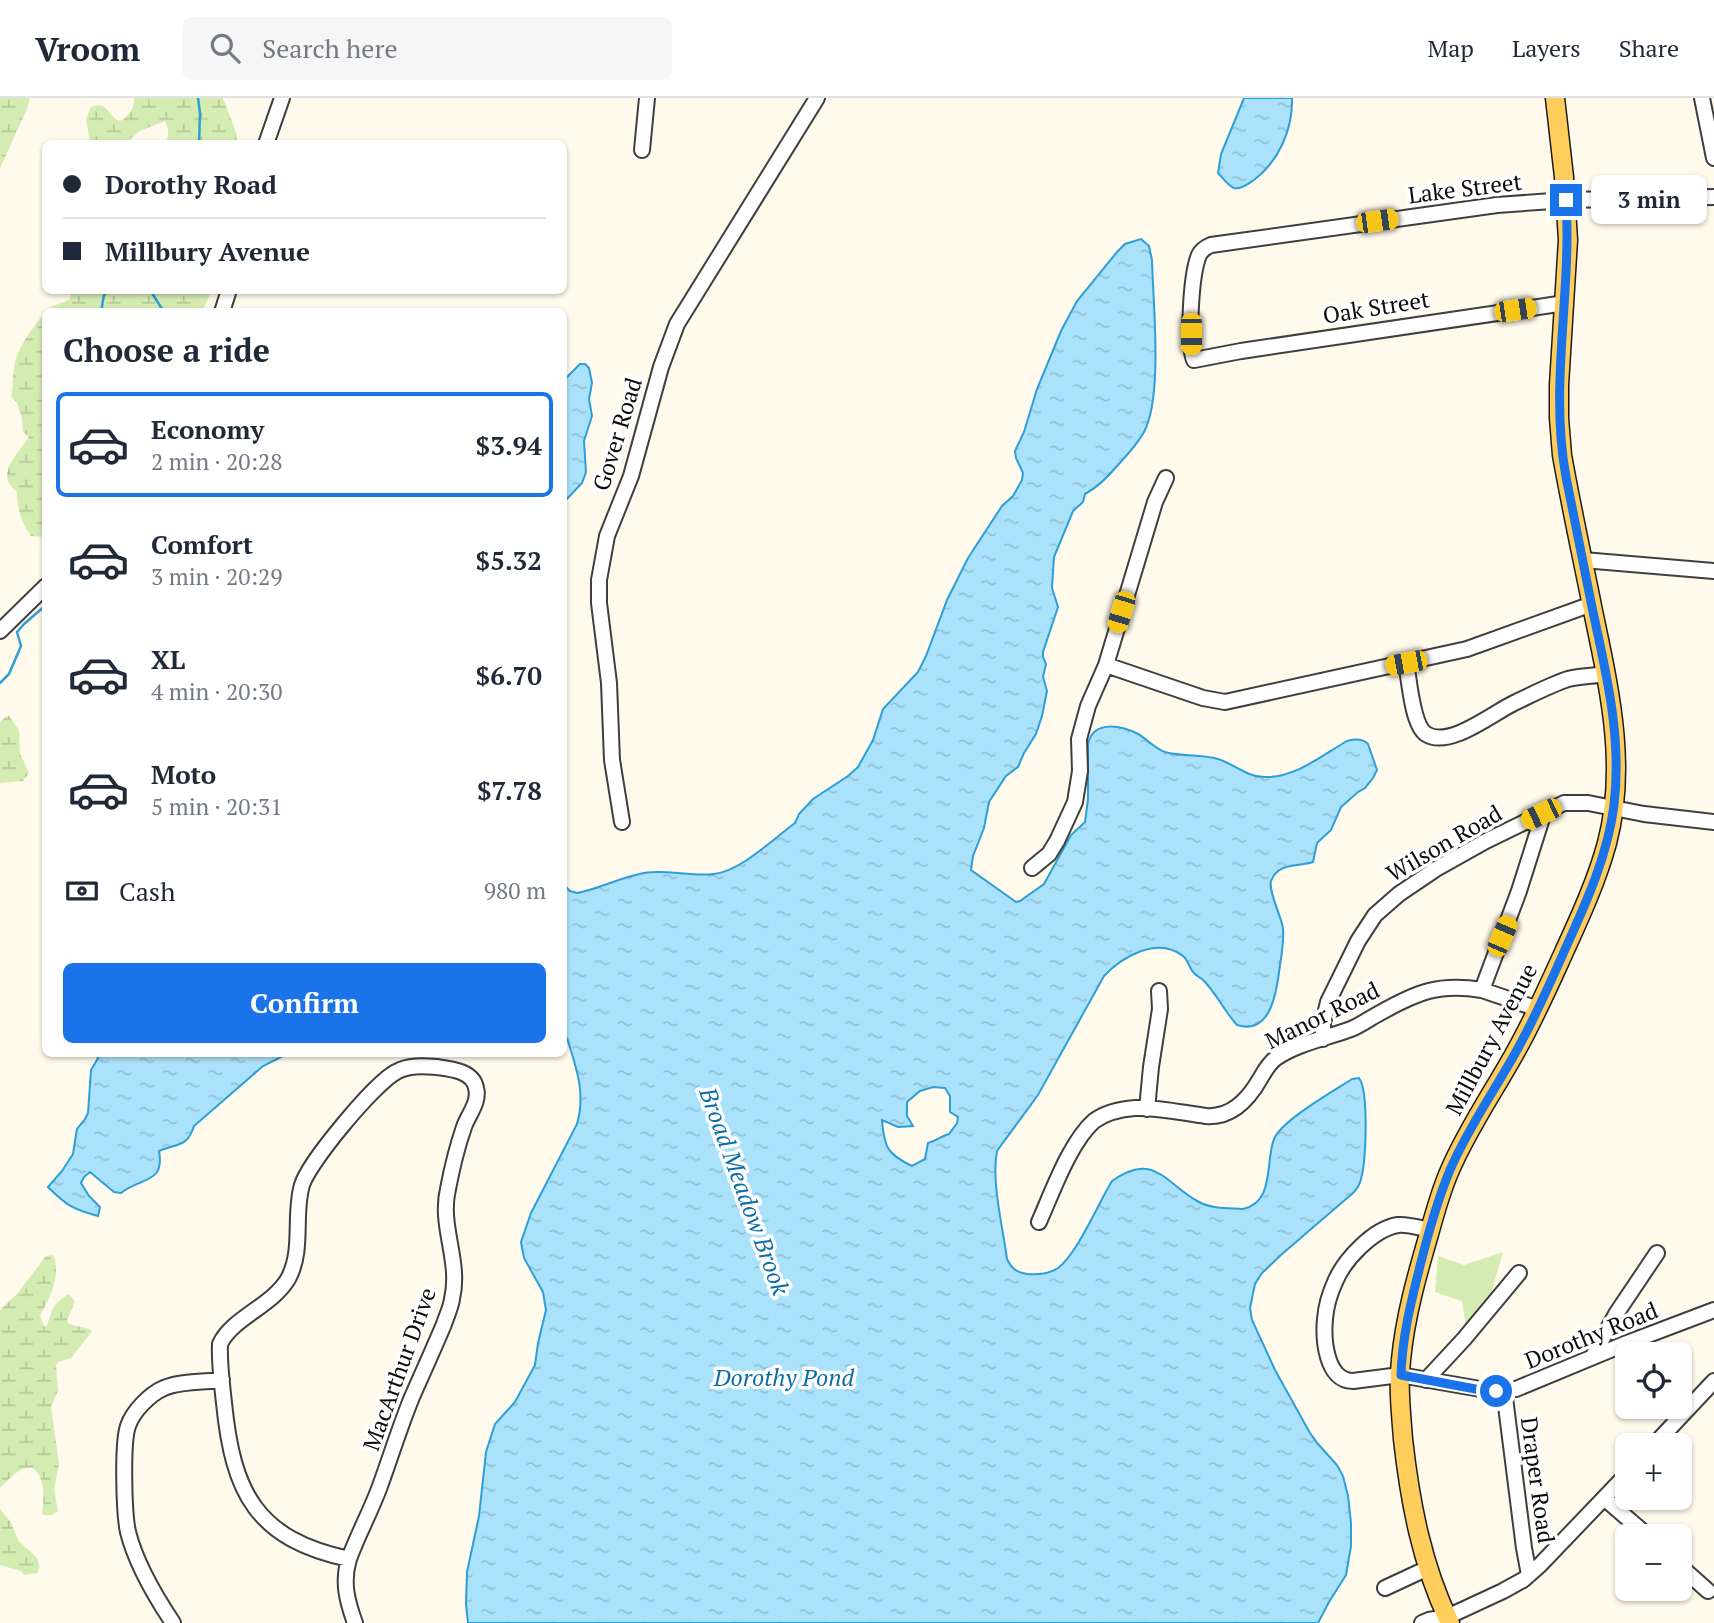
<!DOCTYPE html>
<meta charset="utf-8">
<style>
:root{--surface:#fff;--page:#f6f6f7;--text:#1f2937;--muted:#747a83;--line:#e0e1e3;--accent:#1a73e8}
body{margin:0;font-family:"PT Serif",serif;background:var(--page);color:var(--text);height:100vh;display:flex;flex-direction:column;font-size:26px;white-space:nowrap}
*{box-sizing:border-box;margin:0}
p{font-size:23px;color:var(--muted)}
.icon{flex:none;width:38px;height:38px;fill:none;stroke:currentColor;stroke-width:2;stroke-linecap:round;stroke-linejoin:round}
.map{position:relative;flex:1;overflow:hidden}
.drawer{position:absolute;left:42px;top:210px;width:525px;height:749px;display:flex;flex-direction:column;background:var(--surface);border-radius:10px;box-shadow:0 2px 5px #0004}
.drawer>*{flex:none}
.hud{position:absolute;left:42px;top:42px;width:525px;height:154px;border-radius:10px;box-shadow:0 2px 5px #0004;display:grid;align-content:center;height:154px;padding:0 21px;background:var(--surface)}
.tools{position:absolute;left:1615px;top:1244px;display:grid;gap:14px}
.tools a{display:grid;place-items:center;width:77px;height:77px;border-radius:10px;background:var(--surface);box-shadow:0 2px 5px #0004;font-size:35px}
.end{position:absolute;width:32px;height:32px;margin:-16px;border:9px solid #1a73e8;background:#fff;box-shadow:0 0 0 4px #fff}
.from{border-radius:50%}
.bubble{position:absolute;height:49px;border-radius:10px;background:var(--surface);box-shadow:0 2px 5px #0004;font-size:23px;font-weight:700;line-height:49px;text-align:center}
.car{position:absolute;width:21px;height:42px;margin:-21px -10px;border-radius:9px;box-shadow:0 0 5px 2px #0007;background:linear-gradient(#f5c518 24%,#345 0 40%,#f5c518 0 76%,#345 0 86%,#f5c518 0)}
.hud b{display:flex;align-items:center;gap:24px;height:66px;font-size:26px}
.hud b+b{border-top:2px solid var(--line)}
.hud i{width:18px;height:18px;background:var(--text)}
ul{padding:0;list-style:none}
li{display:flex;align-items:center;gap:21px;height:105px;margin:0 14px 10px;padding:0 7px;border:4px solid transparent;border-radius:10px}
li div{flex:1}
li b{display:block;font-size:26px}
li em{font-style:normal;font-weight:700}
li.active{border-color:var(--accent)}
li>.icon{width:63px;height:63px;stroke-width:1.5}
h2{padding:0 21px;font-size:32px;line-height:84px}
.pay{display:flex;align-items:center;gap:18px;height:77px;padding:0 21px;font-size:26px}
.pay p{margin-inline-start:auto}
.button{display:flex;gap:14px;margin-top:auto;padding:14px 21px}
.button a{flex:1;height:80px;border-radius:10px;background:var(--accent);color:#fff;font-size:28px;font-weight:700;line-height:80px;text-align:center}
header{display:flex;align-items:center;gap:42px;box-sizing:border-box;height:98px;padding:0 35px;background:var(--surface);border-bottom:2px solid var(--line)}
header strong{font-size:33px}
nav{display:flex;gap:38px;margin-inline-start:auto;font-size:24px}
.search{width:490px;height:63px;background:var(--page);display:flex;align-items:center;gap:18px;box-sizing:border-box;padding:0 24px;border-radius:10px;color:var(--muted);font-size:26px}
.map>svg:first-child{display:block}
</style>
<header>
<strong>Vroom</strong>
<div class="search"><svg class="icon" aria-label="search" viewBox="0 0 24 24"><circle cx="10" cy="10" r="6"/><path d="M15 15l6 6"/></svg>Search here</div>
<nav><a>Map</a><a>Layers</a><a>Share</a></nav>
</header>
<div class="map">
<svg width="1714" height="1525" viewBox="0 0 1714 1525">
<defs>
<pattern id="wetland-marsh" width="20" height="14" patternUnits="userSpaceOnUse" patternTransform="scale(1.75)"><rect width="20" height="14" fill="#d4ecb2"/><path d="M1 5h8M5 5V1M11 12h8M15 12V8" fill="none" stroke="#b5c998"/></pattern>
<pattern id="water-ripples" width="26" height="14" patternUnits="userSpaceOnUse" patternTransform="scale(1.75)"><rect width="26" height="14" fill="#abe2fb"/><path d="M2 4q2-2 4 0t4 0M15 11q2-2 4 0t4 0" fill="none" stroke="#92c1d6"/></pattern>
</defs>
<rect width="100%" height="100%" fill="#fffaeb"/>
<path fill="url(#wetland-marsh)" d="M0 0H30L27 11 0 70Z
M134 0H223L236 34 237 45H166C169 37 169 30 165 23L140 33 126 45H90L86 21 91 9C109 2 106 18 120 23 130 16 134 12 134 0Z
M70 193V192L212 193 202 213H47L53 208 69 202 71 197Z
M45 215 46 439 31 438C21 424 17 411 17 394 14 391 11 389 9 385 1 371 21 351 29 339L23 334 22 320 17 305 11 298C14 288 12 279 14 269 17 251 33 228 45 215Z
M9 618 19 632 20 655 29 675 23 683 0 685V625L5 619Z
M53 1157C62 1175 50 1201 40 1217L44 1229 47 1227C53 1211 53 1205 69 1196L75 1204 67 1222 69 1226 89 1231 92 1233 71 1260 58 1264 56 1268 58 1293 51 1309 59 1366 54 1392 58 1413C54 1417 47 1419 42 1416 44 1401 46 1381 33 1370 19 1368 10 1381 0 1390V1212L17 1196 46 1158Z
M0 1411 10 1423 19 1443 37 1460 39 1467 38 1475 24 1477 21 1473 0 1467Z"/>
<path fill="#d4ecb2" d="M1503 1154 1489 1203 1467 1234 1462 1203 1435 1194 1438 1158 1464 1167Z"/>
<path fill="url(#water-ripples)" stroke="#2c9ed8" stroke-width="2" fill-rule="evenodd" d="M1244 0H1292C1293 31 1279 63 1254 82 1249 85 1241 92 1234 90 1228 88 1223 80 1218 75L1221 56Z
M1141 141 1149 148 1152 162C1153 206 1163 298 1144 334 1137 347 1126 358 1117 368 1107 380 1098 389 1085 396L1083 404 1073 413 1054 459 1052 490 1058 509 1043 554V559L1046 566 1043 579 1047 593 1042 618 1036 636 1024 655 1018 669 1006 678 989 704 984 730 973 758 971 772 1016 804 1020 803 1044 786 1071 737 1085 724 1088 701V646C1093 622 1121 627 1138 636 1147 641 1154 650 1165 654 1182 659 1201 656 1218 661 1234 666 1247 679 1264 679 1295 680 1321 658 1347 643 1354 641 1362 640 1368 646L1377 672 1373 680 1365 690 1358 694 1341 709 1331 732 1317 745 1313 764C1298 769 1278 764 1271 783 1268 792 1281 818 1283 830 1284 842 1282 855 1280 867 1277 891 1272 938 1237 927 1225 914 1216 895 1204 883 1201 880 1197 878 1195 876 1189 871 1189 863 1183 858 1158 838 1123 858 1104 878L1038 997 997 1053C991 1083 1003 1130 1007 1161 1012 1171 1016 1174 1027 1176 1038 1177 1049 1176 1058 1170 1077 1156 1099 1104 1112 1083 1155 1052 1166 1087 1199 1104 1212 1111 1229 1110 1243 1111 1275 1104 1265 1064 1274 1041 1282 1022 1334 993 1352 981L1359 980C1369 993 1366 1063 1361 1081 1360 1086 1357 1091 1353 1095L1282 1156 1262 1175 1255 1186 1250 1210 1252 1222 1275 1272 1310 1335 1318 1346 1337 1367 1343 1378 1348 1398 1351 1425V1448L1346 1477 1329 1504 1318 1525H468L466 1506 467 1474 479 1418 486 1354 495 1326 515 1304 535 1267 538 1245 546 1212 543 1194 524 1160 521 1144 531 1115 577 1026C586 995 576 969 567 940L564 937V787L570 793 577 795C599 791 621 779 644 775 667 771 691 779 714 776 741 773 773 741 795 725L799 716 813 701 848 678 858 669 873 642 883 611 918 574 926 558 947 502 968 460 1002 408 1013 398 1022 382 1023 375 1016 360 1015 353 1024 334 1037 291 1061 233 1077 203 1117 154 1125 146ZM933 989 945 990 950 998V1014L958 1019 957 1025 949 1036C941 1038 937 1043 928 1045L925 1061 912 1068C887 1056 884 1049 882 1022L898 1029 913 1028 907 1018V1004L920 993Z
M580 266H585L589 270 592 285 589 301 592 318 584 343 586 374 582 385 564 404V287L565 281Z
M99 956H287L263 968 194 1028C187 1050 177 1045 159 1053 165 1086 141 1079 121 1095L114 1094 90 1074 84 1079 81 1085 89 1098 100 1109 98 1118C72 1111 66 1107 48 1089L62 1073 73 1056 77 1031 85 1021 88 1015 91 972 97 962Z"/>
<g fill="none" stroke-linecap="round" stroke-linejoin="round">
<path stroke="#2c9ed8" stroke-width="2.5" d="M198 0 200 15 199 46
M150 192 164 214
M101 214 104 197 110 192
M0 585 9 576 21 548 17 534 24 526 46 507"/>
<g stroke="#3f3f3f" stroke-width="18">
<path id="minor" d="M1702 0 1714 60
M266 46 282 0
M642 52 647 0
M1565 205 1241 253 1194 262C1187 244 1191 176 1199 157 1202 151 1206 149 1211 147L1497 107 1566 102 1714 99
M222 214 229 192
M1583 462 1714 473
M0 533 46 488
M1406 564C1409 580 1412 627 1426 636 1449 651 1493 615 1514 605 1531 597 1550 587 1568 581 1580 578 1594 578 1606 576
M1106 567 1203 600 1225 604 1467 551 1592 506
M622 724 612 662 609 585 599 505V482L607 438 631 378 661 269 677 226 817 0
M1032 770 1049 756 1057 743 1075 704 1080 673 1079 641 1088 608 1106 567 1155 404 1166 380
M1482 892 1519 793 1544 714
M1323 941V925L1328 904 1358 843 1375 817 1399 796 1436 771 1486 743 1564 705H1588L1644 716 1714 724
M1147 1011 1151 969 1160 911 1159 893
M1039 1124C1052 1095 1070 1044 1094 1023 1105 1015 1121 1011 1135 1010 1158 1009 1183 1015 1206 1018 1231 1020 1248 1002 1260 981 1265 973 1268 966 1276 960 1298 945 1327 940 1351 931 1361 927 1370 920 1380 915 1417 894 1439 885 1482 892L1538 911
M1430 1132C1420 1130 1408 1126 1398 1127 1373 1131 1344 1162 1335 1184 1330 1195 1326 1208 1325 1221 1323 1241 1326 1283 1353 1283L1400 1277 1486 1292 1516 1291 1627 1245 1714 1212
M1593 1258 1616 1216 1657 1155
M1426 1282 1464 1241 1519 1175
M1504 1292 1524 1450 1529 1477
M1653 1348 1714 1283
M1604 1400 1648 1438
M349 1461C256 1441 233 1395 224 1305 222 1286 219 1265 220 1246 232 1220 272 1208 288 1181 304 1152 293 1117 302 1087 309 1064 374 986 396 974 408 967 423 968 437 969 451 971 473 973 476 990 480 1004 468 1017 464 1029 457 1049 452 1070 448 1091 439 1128 461 1163 452 1201 451 1209 447 1217 444 1226 434 1250 423 1274 412 1299 400 1328 391 1358 380 1388 371 1413 358 1436 349 1461 342 1484 347 1503 355 1525
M1680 1468 1708 1493
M1385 1490 1428 1470
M173 1525C155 1498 136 1466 128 1434 124 1416 122 1345 128 1328 133 1313 150 1296 164 1290 179 1283 205 1284 222 1282
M1422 1525 1429 1522 1447 1519 1503 1493 1523 1482 1540 1467 1628 1375"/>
</g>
<g stroke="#1d1d1d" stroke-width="21">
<path id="major" d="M1450 1525C1422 1468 1410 1404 1403 1341 1401 1315 1398 1288 1401 1262 1405 1219 1417 1177 1429 1136 1435 1114 1441 1092 1450 1072 1468 1030 1494 993 1516 953 1534 921 1549 887 1564 854 1580 819 1597 782 1607 745 1628 665 1608 586 1592 508 1582 458 1571 408 1562 357L1559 320V287L1568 142 1564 79 1555 0"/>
</g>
<use href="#minor" stroke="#fff" stroke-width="14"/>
<use href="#major" stroke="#ffcd5b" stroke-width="18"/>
</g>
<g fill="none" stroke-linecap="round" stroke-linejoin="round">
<path stroke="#1a73e8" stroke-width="9" d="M1496 1293H1486L1401 1277C1402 1240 1411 1204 1420 1168 1428 1136 1437 1103 1450 1072 1468 1030 1495 992 1517 952 1536 918 1551 883 1567 847 1587 803 1608 756 1614 707 1622 642 1607 578 1593 514 1584 469 1575 424 1566 379 1549 287 1572 195 1566 102"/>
</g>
<g text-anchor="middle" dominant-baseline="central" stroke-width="7" stroke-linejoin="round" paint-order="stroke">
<g font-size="23" fill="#0c0c0c" stroke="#fff">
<text transform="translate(1465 90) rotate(-7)">Lake Street</text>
<text transform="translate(1376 209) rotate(-9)">Oak Street</text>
<text transform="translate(617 336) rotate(-73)">Gover Road</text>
<text transform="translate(1444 745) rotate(-30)">Wilson Road</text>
<text transform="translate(1322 917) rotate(-26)">Manor Road</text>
<text transform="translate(1491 941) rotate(-62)">Millbury Avenue</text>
<text transform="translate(1591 1237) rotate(-22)">Dorothy Road</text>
<text transform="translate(399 1271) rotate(-70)">MacArthur Drive</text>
<text transform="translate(1538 1382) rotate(82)">Draper Road</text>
</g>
<g font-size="24" font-style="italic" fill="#0c6da7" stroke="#fff">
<text transform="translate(745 1093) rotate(70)">Broad Meadow Brook</text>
<text x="784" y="1279">Dorothy Pond</text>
</g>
</g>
</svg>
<div class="tools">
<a><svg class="icon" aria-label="locate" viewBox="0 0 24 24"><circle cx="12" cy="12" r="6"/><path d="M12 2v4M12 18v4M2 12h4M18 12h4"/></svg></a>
<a>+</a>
<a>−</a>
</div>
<i class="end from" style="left:1496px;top:1293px"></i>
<i class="end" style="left:1566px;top:102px"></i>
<div class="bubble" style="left:1591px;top:77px;width:116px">3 min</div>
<i class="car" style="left:1377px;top:123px;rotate:82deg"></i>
<i class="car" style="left:1515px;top:212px;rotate:82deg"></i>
<i class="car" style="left:1191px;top:236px;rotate:180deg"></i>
<i class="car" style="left:1121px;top:514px;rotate:197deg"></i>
<i class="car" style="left:1406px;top:565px;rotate:259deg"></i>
<i class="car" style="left:1541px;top:716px;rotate:244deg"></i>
<i class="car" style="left:1502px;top:838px;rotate:23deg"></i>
<div class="hud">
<b><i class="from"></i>Dorothy Road</b>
<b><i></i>Millbury Avenue</b>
</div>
<section class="drawer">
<h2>Choose a ride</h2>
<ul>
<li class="active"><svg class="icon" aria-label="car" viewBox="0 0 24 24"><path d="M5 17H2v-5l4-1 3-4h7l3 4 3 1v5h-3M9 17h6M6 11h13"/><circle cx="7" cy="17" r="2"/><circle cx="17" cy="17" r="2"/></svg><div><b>Economy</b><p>2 min · 20:28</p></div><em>$3.94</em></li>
<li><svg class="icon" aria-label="car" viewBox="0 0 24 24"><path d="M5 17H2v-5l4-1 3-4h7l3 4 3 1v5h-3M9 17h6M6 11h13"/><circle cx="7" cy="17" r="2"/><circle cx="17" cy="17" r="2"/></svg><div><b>Comfort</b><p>3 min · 20:29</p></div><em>$5.32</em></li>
<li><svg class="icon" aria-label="car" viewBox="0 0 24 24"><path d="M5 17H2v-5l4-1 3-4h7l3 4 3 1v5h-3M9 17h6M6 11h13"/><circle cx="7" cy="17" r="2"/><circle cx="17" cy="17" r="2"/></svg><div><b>XL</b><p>4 min · 20:30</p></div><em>$6.70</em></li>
<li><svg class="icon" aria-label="car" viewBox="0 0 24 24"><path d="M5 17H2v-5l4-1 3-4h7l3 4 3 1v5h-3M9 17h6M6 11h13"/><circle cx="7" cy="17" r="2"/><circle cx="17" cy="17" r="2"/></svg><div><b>Moto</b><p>5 min · 20:31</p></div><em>$7.78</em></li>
</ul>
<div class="pay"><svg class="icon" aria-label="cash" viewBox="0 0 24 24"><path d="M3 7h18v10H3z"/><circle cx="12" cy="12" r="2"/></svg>Cash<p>980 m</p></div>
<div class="button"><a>Confirm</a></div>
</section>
</div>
